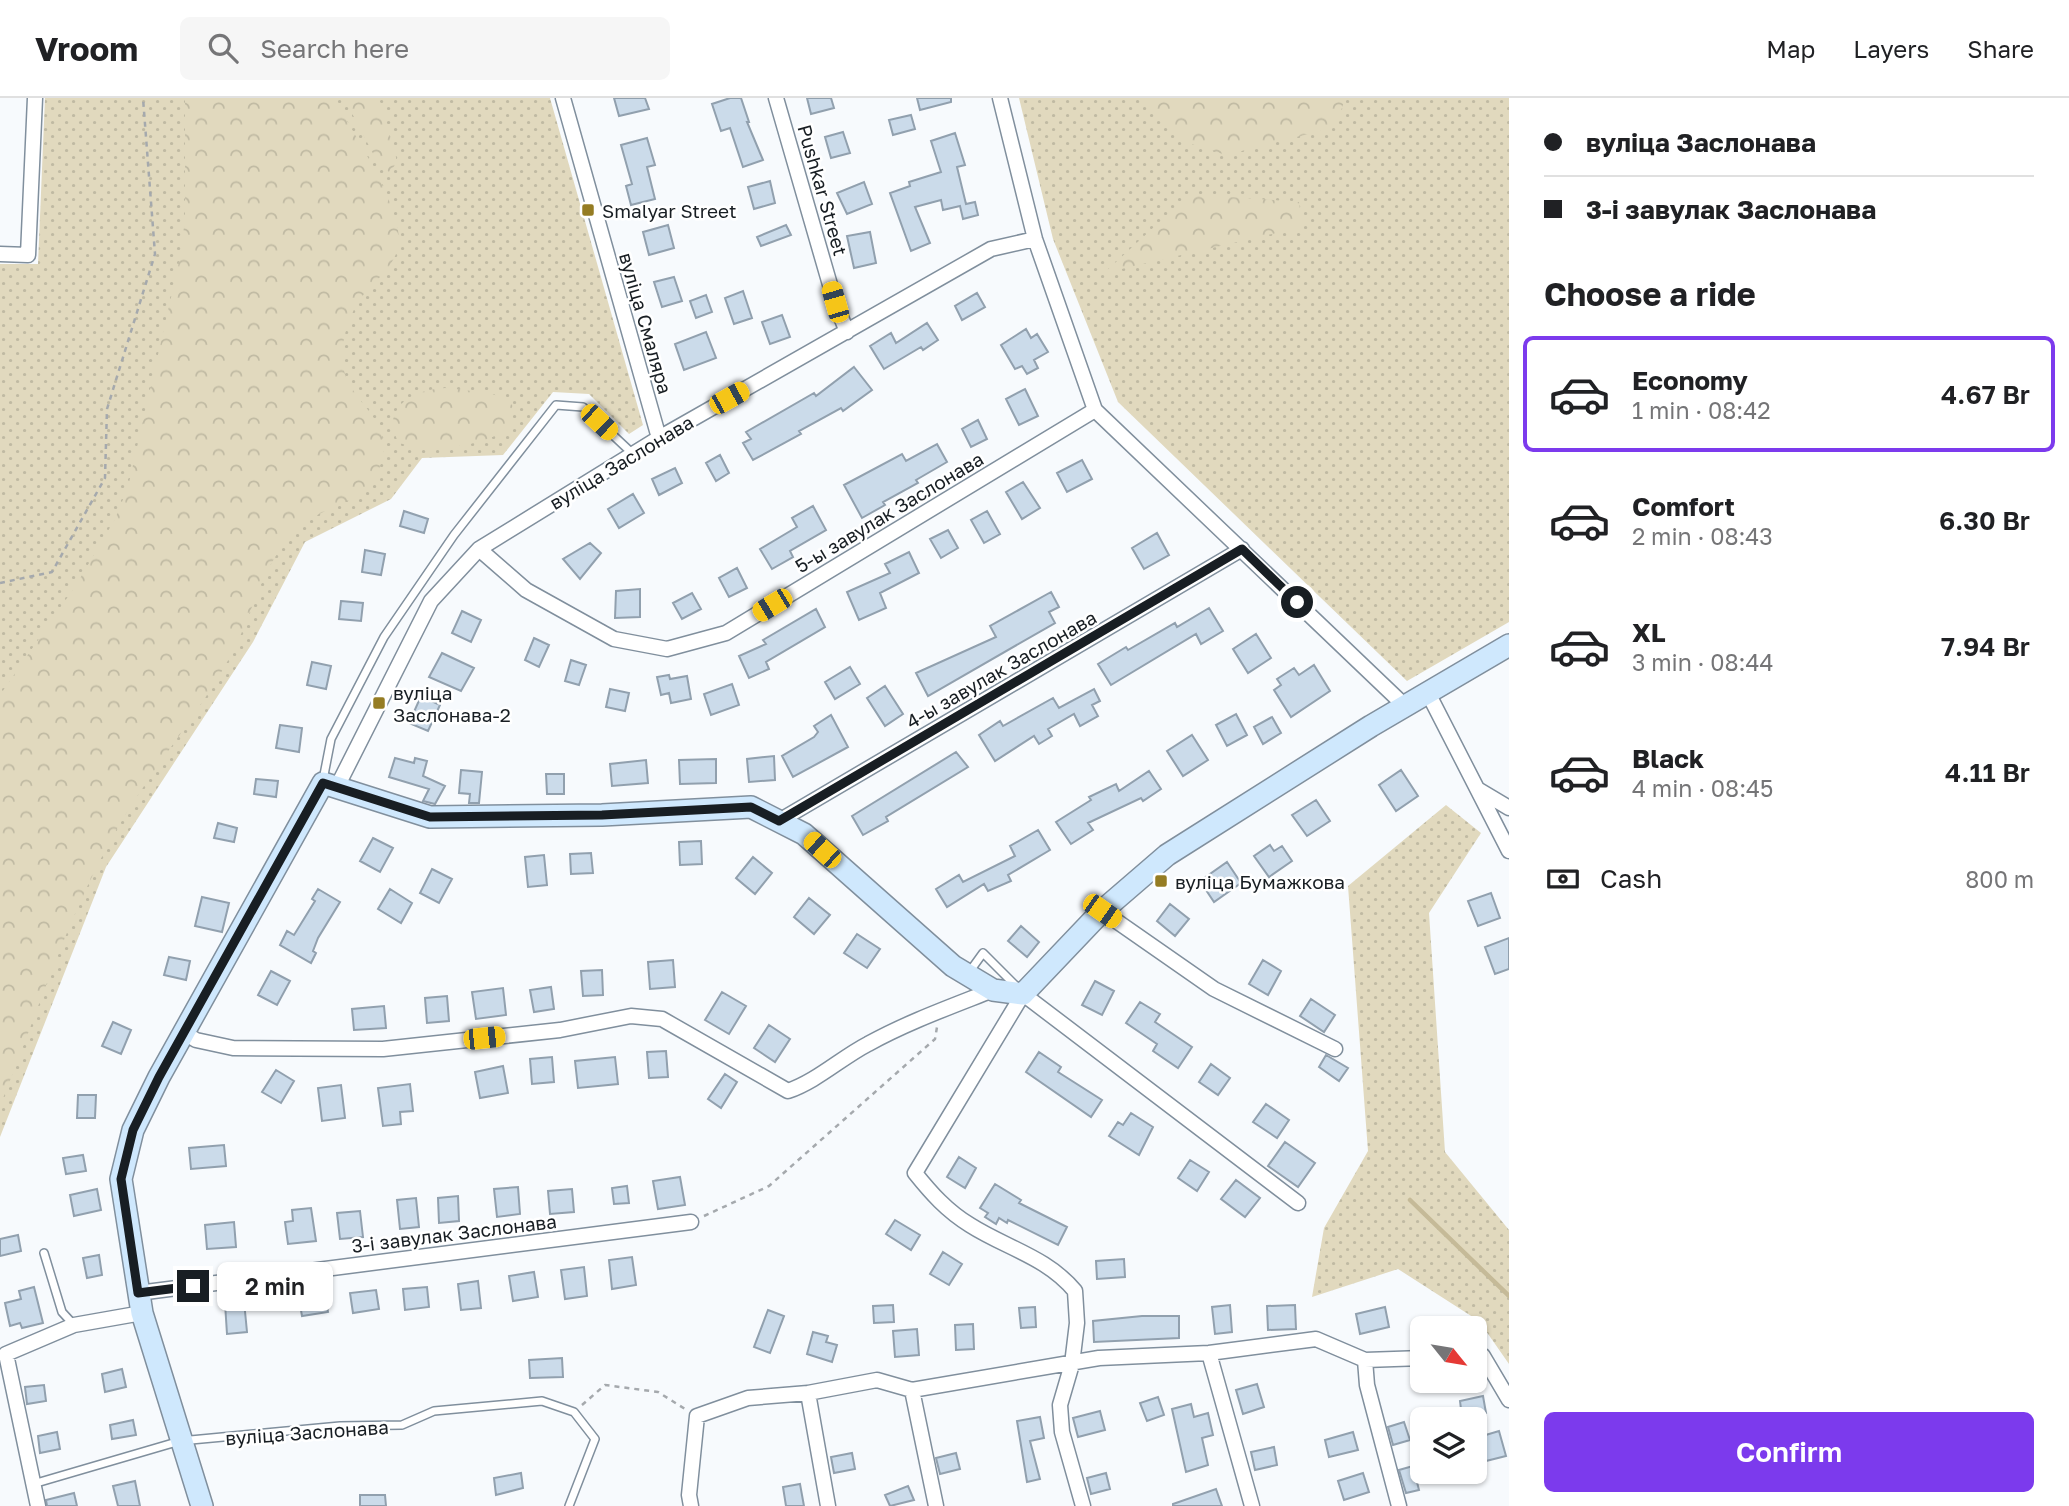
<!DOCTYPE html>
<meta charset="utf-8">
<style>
:root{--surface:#fff;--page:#f6f6f6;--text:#202124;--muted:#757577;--line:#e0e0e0;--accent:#7c3aed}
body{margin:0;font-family:"Golos Text",sans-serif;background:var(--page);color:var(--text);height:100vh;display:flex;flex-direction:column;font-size:26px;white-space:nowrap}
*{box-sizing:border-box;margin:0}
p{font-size:23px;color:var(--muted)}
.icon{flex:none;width:38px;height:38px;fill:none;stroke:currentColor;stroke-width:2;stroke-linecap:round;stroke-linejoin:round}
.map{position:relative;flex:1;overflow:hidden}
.sheet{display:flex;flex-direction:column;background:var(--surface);width:560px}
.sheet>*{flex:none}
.top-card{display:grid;align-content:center;height:154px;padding:0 35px;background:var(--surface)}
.needle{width:46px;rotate:120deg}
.controls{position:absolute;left:1410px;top:1218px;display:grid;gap:14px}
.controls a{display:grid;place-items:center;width:77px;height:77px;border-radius:10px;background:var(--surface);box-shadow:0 2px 5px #0004;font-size:35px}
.end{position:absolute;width:32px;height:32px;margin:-16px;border:9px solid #181e23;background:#fff;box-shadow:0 0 0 4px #fff}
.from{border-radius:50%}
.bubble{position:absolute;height:49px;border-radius:10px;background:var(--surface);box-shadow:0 2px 5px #0004;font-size:23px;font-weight:600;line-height:49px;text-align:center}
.car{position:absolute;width:21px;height:42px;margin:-21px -10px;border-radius:9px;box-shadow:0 0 5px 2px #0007;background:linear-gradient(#f5c518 24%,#345 0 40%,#f5c518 0 76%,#345 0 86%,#f5c518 0)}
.top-card b{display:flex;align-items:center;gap:24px;height:66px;font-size:26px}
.top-card b+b{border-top:2px solid var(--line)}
.top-card i{width:18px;height:18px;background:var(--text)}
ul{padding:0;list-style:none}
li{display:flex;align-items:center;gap:21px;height:116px;margin:0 14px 10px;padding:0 21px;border:4px solid transparent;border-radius:10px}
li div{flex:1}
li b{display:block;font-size:26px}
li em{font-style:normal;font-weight:600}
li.current{border-color:var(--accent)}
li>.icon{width:63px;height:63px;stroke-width:1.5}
h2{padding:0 35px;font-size:32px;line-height:84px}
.pay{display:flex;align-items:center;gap:18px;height:77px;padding:0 35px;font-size:26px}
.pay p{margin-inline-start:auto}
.cta{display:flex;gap:14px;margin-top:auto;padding:14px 35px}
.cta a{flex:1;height:80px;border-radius:10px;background:var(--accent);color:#fff;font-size:28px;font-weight:600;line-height:80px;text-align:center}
header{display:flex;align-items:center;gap:42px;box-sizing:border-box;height:98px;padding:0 35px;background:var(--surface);border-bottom:2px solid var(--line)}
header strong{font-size:33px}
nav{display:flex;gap:38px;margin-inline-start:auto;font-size:24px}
.search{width:490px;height:63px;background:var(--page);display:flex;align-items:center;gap:18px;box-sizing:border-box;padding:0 24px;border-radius:10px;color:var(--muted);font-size:26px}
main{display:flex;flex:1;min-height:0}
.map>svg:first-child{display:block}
</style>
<header>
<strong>Vroom</strong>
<div class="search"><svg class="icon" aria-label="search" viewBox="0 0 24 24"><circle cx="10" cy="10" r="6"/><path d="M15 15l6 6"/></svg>Search here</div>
<nav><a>Map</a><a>Layers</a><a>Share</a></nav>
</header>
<main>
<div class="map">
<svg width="1509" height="1408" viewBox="0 0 1509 1408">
<defs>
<pattern id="grass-dots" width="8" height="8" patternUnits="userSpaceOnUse" patternTransform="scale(1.75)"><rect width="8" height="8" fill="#e1d9be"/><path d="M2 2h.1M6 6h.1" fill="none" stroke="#c0baa3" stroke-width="1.8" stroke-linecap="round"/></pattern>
<pattern id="forest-crowns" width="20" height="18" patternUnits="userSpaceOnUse" patternTransform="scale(1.75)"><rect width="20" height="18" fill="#e1d9be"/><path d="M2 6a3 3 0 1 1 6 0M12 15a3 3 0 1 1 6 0" fill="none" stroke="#c0baa3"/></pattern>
</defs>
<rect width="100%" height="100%" fill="#f7fafd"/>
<path fill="url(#grass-dots)" d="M45 0H550L643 327 629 336 589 296 553 294 503 357 422 360 391 401 305 444 253 544 106 769 0 1039V166H38Z
M1019 0H1509V524L1407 583 1118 304 1053 141Z
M1446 707 1481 735 1429 815 1445 1054 1509 1132V1266L1479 1223 1398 1171 1312 1199 1324 1130 1368 1053 1348 788Z"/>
<path fill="url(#forest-crowns)" d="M185 0H334C353 35 400 105 399 143 398 165 377 181 364 196 350 213 339 246 343 268 350 308 396 319 380 368 369 405 323 407 298 430 291 436 285 445 279 453 257 485 249 525 230 559 194 624 143 681 108 747 64 829 35 921 0 1008V597L76 487 115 421 128 389 179 164 185 122Z
M344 0H379L396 59V66L389 74 379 67Z
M1145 0H1345L1336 29 1226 57 1185 44Z
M1190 96 1299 104 1302 129 1104 175Z
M445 290 490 295 509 303 514 310 510 328C490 348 424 357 398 344L392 329C394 300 420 292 445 290Z"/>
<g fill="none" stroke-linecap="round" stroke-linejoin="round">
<path stroke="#c5ba98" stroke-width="4.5" d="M1410 1102 1509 1198"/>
</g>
<path fill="#cbdbea" stroke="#91a0ae" stroke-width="2" d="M614 0H645L649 11 619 18Z
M730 0H741L749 24H747L763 62 743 69 730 30 721 33 712 6Z
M807 0H831L834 10 811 16Z
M917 0H951V4L920 12Z
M911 17 915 31 893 37 889 22Z
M843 34 850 55 831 60 825 39Z
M955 35 965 67 957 69 966 106 975 104 978 117 963 121 960 108 943 112 941 102 915 109 930 145 911 153 890 95 910 88 909 84 941 74 931 43Z
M647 40 655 67 647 69 655 101 631 107 626 88 632 86 621 47Z
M770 83 775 105 754 111 748 89Z
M864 84 872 106 847 116 837 95Z
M668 127 674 150 649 157 643 134Z
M786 127 791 137 761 148 757 139Z
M870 134 876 165 854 170 847 138Z
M674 179 682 203 662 209 654 184Z
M743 193 752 220 734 226 725 200Z
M977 195 985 209 962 222 955 208Z
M706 197 712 214 696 220 690 203Z
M782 217 790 239 770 246 762 224Z
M927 225 938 242 923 252 921 249 884 271 870 248 891 235 896 245Z
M1026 231 1031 240 1037 236 1048 254 1034 262 1038 270 1027 276 1022 268 1015 271 1001 247Z
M706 234 716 260 684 272 675 246Z
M854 269 872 292 843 313 841 310 799 333 801 336 753 362 743 345 751 341 746 334 814 295 816 298Z
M1025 291 1038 318 1019 327 1006 301Z
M978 322 987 341 971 349 962 331Z
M937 346 947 364 916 382 918 385 883 404 885 407 862 420 844 387 902 356 906 363Z
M720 357 729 375 716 383 706 365Z
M1082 362 1092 381 1067 394 1057 375Z
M675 370 682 385 659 397 652 381Z
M1023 384 1040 410 1022 421 1006 394Z
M633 396 644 415 619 430 608 411Z
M813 408 826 432 790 453 793 459 772 471 760 451 797 429 792 420Z
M404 413 428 421 424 435 400 428Z
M987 413 1000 436 984 445 971 422Z
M948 432 958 450 941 460 930 441Z
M1157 435 1169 457 1144 471 1132 450Z
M590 445 601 455 580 481 563 461Z
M365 452 385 456 381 477 362 474Z
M909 454 919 475 880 495 886 510 859 522 847 494 890 475 885 466Z
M737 470 747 490 729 499 719 480Z
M640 491V519L615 520 616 493Z
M1051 494 1059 509 1049 514 1055 525 928 598 916 575 996 539 990 528Z
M692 495 701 511 682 521 673 505Z
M341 503 363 505 361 523 339 521Z
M1209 510 1223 533 1201 546 1196 536 1111 587 1098 566 1126 549 1128 552 1175 525 1177 529Z
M816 511 825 529 766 564 769 571 749 580 739 558 766 546 763 542Z
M462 513 481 522 471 544 452 535Z
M1256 536 1271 560 1248 575 1233 551Z
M534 540 549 547 539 569 525 562Z
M442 555 474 570 461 593 429 579Z
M571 562 586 567 579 587 565 583Z
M312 564 331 568 326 591 307 587Z
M1314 567 1330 593 1291 619 1274 592 1281 587 1277 581 1294 570 1299 577Z
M850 569 860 586 835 601 825 584Z
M669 577 670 581 687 578 691 601 671 605 669 595 661 597 657 579Z
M732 586 739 607 711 617 704 596Z
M885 588 903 616 885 628 867 600Z
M610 591 629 595 625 613 606 609Z
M1094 591 1100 603 1092 607 1098 618 1080 628 1074 616 1048 631 1052 638 1039 646 1034 638 995 663 979 637 1000 623 1003 628 1053 600 1059 610Z
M421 598 440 607 428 633 409 625Z
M1236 616 1247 637 1227 648 1216 627Z
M831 617 848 649 793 679 782 658 814 639 818 634 814 628Z
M1272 619 1281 635 1263 646 1254 629Z
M280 627 302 630 299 654 276 650Z
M1192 637 1208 662 1183 678 1167 653Z
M956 654 968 669 886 719 888 723 863 737 852 718Z
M774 658 775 682 749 684 747 661Z
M395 660 414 665 415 660 427 663 423 678 445 688 435 706 423 703 429 691 389 679Z
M716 661V685L680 686 679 662Z
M646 662 648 685 612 688 610 666Z
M461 672 482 674 479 705H469L470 696 459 695Z
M1401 672 1418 698 1396 713 1379 687Z
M1149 673 1161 691 1143 703 1141 700 1088 725 1093 732 1071 746 1056 724 1091 702 1089 699 1116 686 1119 693Z
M546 676H564V696H547Z
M256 681 278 683 276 699 254 696Z
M1316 702 1330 723 1307 738 1292 717Z
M218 725 237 730 234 744 214 740Z
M1038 732 1050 752 1008 777 1011 783 988 793 984 786 947 809 936 791 959 777 963 784 1015 758 1010 748Z
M373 740 393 750 380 774 360 763Z
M701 743 702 766 680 767 679 744Z
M1270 747 1274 753 1282 748 1292 763 1269 779 1254 758Z
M591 755 593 775 571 776 570 756Z
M544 757 547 787 528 789 525 759Z
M753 759 772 775 755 796 736 780Z
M1227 764 1241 785 1214 804 1200 783Z
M432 771 452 781 439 805 420 795Z
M318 791 340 804 318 840 313 853 316 855 311 865 280 847 287 833 294 837 315 803 312 801Z
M390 791 412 805 401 825 378 811Z
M1491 795 1500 820 1478 828 1468 803Z
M202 799 229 805 222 834 195 828Z
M809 800 830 817 814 836 794 819Z
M1170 806 1189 821 1175 838 1157 823Z
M1021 828 1039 844 1027 859 1008 843Z
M857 836 880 851 867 870 844 855Z
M1509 840V871L1495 876 1485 849Z
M169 859 190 863 186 882 164 877Z
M673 862 675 889 650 891 648 864Z
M1263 862 1281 873 1268 897 1249 886Z
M602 872 603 897 583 898 581 873Z
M271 873 290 883 277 907 258 897Z
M1095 883 1114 893 1102 917 1082 907Z
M551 889 554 911 534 914 530 892Z
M503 890 506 917 476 921 472 894Z
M722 894 746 908 729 936 705 922Z
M447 898 449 923 427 925 425 900Z
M1311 901 1335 917 1324 934 1300 918Z
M1140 904 1160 916 1155 924 1192 949 1178 970 1153 953 1157 946 1126 925Z
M384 908 386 930 354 932 352 911Z
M113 924 131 932 121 956 102 948Z
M769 927 790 941 775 964 754 950Z
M666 953 668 979 649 980 647 954Z
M1039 954 1061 969 1058 974 1102 1002 1091 1019 1026 974Z
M1326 957 1348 970 1339 983 1319 969Z
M552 959 554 984 532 986 530 961Z
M615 959 618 986 578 990 575 963Z
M1211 966 1230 980 1218 997 1199 984Z
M503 968 508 995 480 1000 475 974Z
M276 972 294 983 281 1005 262 994Z
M725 976 737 984 721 1010 708 1001Z
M410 986 413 1013 400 1014 401 1026 383 1028 378 990Z
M341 987 345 1020 322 1023 318 990Z
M78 997H96L95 1020H77Z
M1266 1006 1289 1022 1277 1040 1253 1024Z
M1131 1015 1153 1029 1139 1057 1109 1038 1118 1024 1123 1027Z
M1285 1044 1315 1065 1298 1089 1268 1068Z
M224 1047 226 1068 191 1071 189 1050Z
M83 1057 86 1073 66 1076 63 1060Z
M959 1059 976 1070 965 1090 947 1079Z
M1190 1062 1209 1074 1197 1093 1178 1080Z
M680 1079 685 1107 658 1111 653 1083Z
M1236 1082 1260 1100 1245 1119 1221 1101Z
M995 1086 1021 1102 1019 1105 1067 1129 1058 1147 1008 1122 1007 1125 999 1120 996 1126 985 1119 988 1115 980 1110Z
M627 1088 629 1105 614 1106 612 1090Z
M518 1089 520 1116 497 1119 494 1091Z
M97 1091 101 1112 74 1118 70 1097Z
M572 1091 574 1114 550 1116 548 1093Z
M458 1098 459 1123 439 1125 438 1100Z
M416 1100 419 1129 400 1131 397 1102Z
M311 1110 316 1143 288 1146 285 1124 293 1123 292 1112Z
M360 1113 363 1139 340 1141 337 1115Z
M895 1122 920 1137 911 1152 886 1136Z
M234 1124 236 1149 207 1151 205 1127Z
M18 1137 21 1153 0 1158V1141Z
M943 1154 962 1166 949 1187 930 1176Z
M99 1157 102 1177 87 1180 83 1160Z
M632 1159 636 1187 612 1191 609 1162Z
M1124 1161 1125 1179 1097 1181 1096 1163Z
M584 1169 587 1198 565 1201 561 1172Z
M534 1174 538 1199 513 1203 509 1178Z
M478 1183 481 1210 461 1212 458 1186Z
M34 1189 43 1225 22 1230 20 1225 10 1228 5 1205 21 1201 19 1193Z
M427 1189 429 1209 405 1212 403 1191Z
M376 1192 379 1211 353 1215 350 1195Z
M325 1197 328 1214 302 1218 299 1201Z
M244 1203 247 1234 227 1236 225 1205Z
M893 1207 894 1224 874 1225 873 1208Z
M1230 1207 1232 1234 1215 1236 1212 1209Z
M1295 1207 1296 1231 1268 1232 1267 1208Z
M1035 1209 1036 1229 1021 1230 1019 1210Z
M1385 1209 1389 1229 1360 1236 1356 1216Z
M768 1212 784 1218 770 1255 754 1249Z
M1142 1218H1179V1240L1094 1244 1093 1223Z
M973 1226 974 1251 956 1252 955 1227Z
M917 1231 919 1257 895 1259 893 1233Z
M813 1234 828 1238 826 1244 837 1247 832 1264 807 1256Z
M562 1260 563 1279 530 1280 529 1262Z
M122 1271 126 1289 105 1294 102 1276Z
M1257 1286 1264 1309 1243 1316 1236 1292Z
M44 1287 46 1303 27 1306 25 1289Z
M1483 1298 1486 1315 1462 1319 1460 1303Z
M1158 1299 1164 1317 1147 1323 1140 1305Z
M1191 1306 1194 1319 1208 1315 1213 1337 1202 1340 1208 1367 1186 1374 1172 1311Z
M1100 1313 1105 1332 1078 1339 1073 1320Z
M1040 1319 1044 1340 1030 1343 1040 1381 1027 1384 1017 1323Z
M133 1322 136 1337 112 1341 110 1327Z
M1404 1324 1410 1342 1393 1347 1388 1329Z
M1499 1333 1506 1358 1486 1363 1479 1339Z
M57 1334 60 1351 40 1355 38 1338Z
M1353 1334 1358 1352 1329 1359 1325 1342Z
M1274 1349 1277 1367 1255 1372 1251 1354Z
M852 1355 855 1371 834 1375 831 1359Z
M956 1355 960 1371 940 1376 936 1360Z
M1413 1368 1419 1392 1406 1395 1399 1372Z
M521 1375 523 1390 496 1397 494 1380Z
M1106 1375 1110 1391 1091 1396 1087 1380Z
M1363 1375 1369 1394 1344 1402 1338 1383Z
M135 1383 140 1408H118L113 1388Z
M800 1386 804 1408H786L783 1389Z
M908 1388 914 1402 890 1408 885 1397Z
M1216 1391 1222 1408H1173V1406Z
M74 1395 77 1408H47L46 1402Z
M360 1397H385L386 1408H360Z"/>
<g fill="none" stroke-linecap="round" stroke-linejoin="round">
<g stroke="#808f9d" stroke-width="10">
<path id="lane" d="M323 682 331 641 384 539 454 437 556 307 583 309 633 356
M970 873 983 855 1016 888
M44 1155 62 1214 74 1227
M33 1386 180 1343 340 1328 402 1327 434 1313 542 1303 574 1314 595 1341 569 1408"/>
</g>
<g stroke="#808f9d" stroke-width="17">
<path id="street" d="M563 0 659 340
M776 0 835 204 847 234
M1000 0 1035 141 1095 312 1406 609
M0 156 28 157 35 0
M479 451 526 492 614 541 667 551 726 535 1095 312
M1428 595 1509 753
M337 689 431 503 479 451 659 340 991 151 1035 141
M1479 692 1509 710
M779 723 1242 451
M1102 813 1214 891 1335 951
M186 936 196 942 233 950 383 951 560 932 631 918 662 921 788 993C817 983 841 960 868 946 908 924 950 909 993 892
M138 1195 691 1124
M1209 1255 1252 1408
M1475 1258H1483L1509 1302
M1365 1262 1367 1287 1399 1408
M912 1292 936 1408
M808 1295 828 1408
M38 1408 6 1256 74 1227 142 1215
M691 1408 689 1397 697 1318 748 1300 808 1295 877 1282 912 1292 1099 1260 1209 1255 1316 1241 1365 1262 1423 1260
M1083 1408 1062 1334 1060 1307 1072 1266 1077 1225 1075 1193C1047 1159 1006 1150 970 1127 947 1113 931 1095 915 1075L1023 896 1298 1105"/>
</g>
<g stroke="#808f9d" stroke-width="24">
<path id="secondary" d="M202 1408 142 1215 121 1081 133 1032 159 979 323 685 430 719 602 717 751 709 804 736 953 868 993 892 1023 896 1102 813 1167 757 1371 628 1509 547"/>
</g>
<path stroke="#a5a9ad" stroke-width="2.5" stroke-dasharray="5 5" stroke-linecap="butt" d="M0 485 52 474 105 380 107 311 155 156 143 0
M704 1118 769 1088 935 941 937 929
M582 1307 605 1287 658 1294 685 1311"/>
<use href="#lane" stroke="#fff" stroke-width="7"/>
<use href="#street" stroke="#fff" stroke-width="14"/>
<use href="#secondary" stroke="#cfe8fd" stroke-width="21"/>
</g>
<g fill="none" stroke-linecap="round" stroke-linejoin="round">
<path stroke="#181e23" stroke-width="9" d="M193 1188 138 1195 121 1081 133 1032 159 979 323 685 430 719 602 717 751 709 779 723 1242 451 1297 504"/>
</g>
<g fill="#957c23" stroke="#fff" stroke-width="2.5">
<rect x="581" y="105" width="14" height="14" rx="3.5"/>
<rect x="372" y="598" width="14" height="14" rx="3.5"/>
<rect x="1154" y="776" width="14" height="14" rx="3.5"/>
</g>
<g text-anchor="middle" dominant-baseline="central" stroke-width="5" stroke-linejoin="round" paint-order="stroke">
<g font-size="19" fill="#181e23" stroke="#fff">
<text transform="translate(823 92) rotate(74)">Pushkar Street</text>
<text transform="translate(646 225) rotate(74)">вуліца Смаляра</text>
<text transform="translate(621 364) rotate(-31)">вуліца Заслонава</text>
<text transform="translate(889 414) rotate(-31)">5-ы завулак Заслонава</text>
<text transform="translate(1001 571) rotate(-30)">4-ы завулак Заслонава</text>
<text transform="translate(454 1135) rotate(-7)">3-і завулак Заслонава</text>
<text transform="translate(307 1334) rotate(-4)">вуліца Заслонава</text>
</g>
<g font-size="19" fill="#181e23" stroke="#fff" text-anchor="start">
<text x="602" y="112">Smalyar Street</text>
<text x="393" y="594">вуліца<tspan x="393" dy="22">Заслонава-2</tspan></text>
<text x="1175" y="783">вуліца Бумажкова</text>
</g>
</g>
</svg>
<div class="controls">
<a><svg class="needle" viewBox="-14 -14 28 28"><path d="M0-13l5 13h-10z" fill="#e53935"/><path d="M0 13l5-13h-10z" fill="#757577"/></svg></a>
<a><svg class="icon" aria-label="layers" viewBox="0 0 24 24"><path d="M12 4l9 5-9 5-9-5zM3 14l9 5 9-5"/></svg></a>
</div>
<i class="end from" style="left:1297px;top:504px"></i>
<i class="end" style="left:193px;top:1188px"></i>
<div class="bubble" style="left:217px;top:1164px;width:116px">2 min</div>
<i class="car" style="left:835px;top:204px;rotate:344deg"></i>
<i class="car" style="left:729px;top:300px;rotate:61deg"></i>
<i class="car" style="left:599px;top:324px;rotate:133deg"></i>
<i class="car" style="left:772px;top:507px;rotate:239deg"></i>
<i class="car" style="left:822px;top:752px;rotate:312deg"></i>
<i class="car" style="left:1102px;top:813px;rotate:125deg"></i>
<i class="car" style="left:484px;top:940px;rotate:84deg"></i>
</div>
<section class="sheet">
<div class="top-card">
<b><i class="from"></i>вуліца Заслонава</b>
<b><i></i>3-і завулак Заслонава</b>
</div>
<h2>Choose a ride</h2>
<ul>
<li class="current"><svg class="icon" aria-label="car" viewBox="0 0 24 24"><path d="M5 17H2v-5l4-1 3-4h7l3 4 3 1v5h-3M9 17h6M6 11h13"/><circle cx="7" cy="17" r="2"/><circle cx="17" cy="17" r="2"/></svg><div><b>Economy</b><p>1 min · 08:42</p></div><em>4.67 Br</em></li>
<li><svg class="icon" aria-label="car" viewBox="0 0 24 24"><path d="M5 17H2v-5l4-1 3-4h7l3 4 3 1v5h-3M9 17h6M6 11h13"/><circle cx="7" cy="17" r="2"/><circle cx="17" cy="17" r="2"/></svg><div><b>Comfort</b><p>2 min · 08:43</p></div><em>6.30 Br</em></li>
<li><svg class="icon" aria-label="car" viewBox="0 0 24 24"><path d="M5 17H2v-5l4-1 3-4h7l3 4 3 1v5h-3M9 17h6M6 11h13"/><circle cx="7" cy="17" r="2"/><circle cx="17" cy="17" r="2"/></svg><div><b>XL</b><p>3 min · 08:44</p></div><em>7.94 Br</em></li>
<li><svg class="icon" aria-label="car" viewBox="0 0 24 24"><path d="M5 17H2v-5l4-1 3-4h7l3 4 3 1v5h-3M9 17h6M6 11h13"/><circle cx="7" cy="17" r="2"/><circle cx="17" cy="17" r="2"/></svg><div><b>Black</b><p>4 min · 08:45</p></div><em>4.11 Br</em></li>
</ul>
<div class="pay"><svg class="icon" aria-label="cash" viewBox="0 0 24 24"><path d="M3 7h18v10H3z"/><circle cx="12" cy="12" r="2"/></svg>Cash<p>800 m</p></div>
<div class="cta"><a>Confirm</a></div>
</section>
</main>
